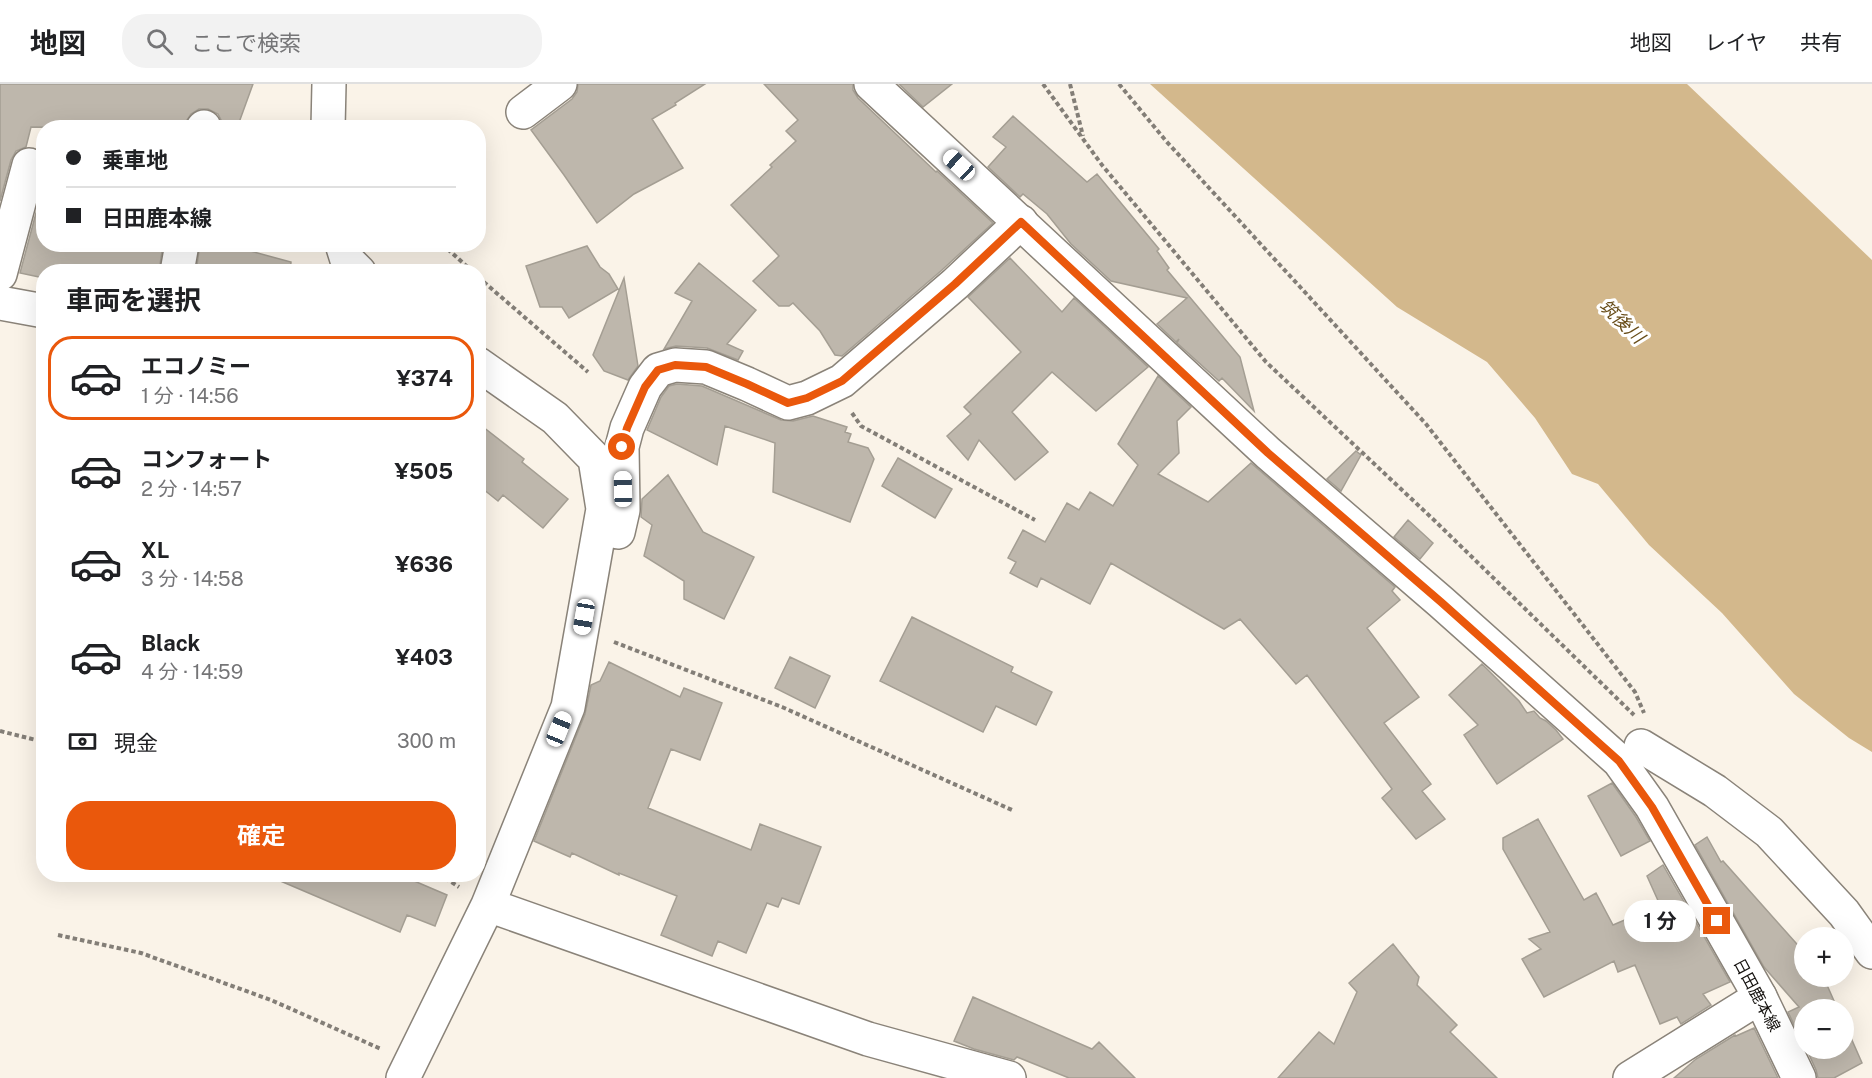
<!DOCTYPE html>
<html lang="ja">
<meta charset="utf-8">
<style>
:root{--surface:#fff;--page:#f2f2f2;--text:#202124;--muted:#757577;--line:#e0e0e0;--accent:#ea580c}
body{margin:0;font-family:"Public Sans","Noto Sans JP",sans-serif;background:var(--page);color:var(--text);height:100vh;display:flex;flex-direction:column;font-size:22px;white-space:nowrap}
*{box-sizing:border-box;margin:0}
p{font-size:20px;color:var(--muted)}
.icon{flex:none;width:33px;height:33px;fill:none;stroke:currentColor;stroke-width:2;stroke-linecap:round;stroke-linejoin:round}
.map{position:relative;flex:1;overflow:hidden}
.drawer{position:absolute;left:36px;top:180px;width:450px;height:618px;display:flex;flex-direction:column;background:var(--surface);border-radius:24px;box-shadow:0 6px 24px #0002}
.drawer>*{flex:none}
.top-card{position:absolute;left:36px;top:36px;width:450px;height:132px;border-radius:24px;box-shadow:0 6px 24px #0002;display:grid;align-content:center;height:132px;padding:0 30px;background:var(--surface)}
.controls{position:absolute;left:1794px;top:843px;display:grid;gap:12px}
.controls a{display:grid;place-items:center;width:60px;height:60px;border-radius:50%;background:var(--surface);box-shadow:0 6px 24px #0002;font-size:30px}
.end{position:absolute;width:27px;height:27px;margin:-14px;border:8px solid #ea580c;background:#fff;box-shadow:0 0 0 3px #fff}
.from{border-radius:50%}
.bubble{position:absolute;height:42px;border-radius:21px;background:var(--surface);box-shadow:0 6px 24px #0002;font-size:20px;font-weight:700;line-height:42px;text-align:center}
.car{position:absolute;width:18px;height:36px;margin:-18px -9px;border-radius:8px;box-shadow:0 0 4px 2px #0007;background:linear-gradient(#fff 24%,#345 0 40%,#fff 0 76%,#345 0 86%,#fff 0)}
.top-card b{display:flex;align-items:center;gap:21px;height:57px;font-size:22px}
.top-card b+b{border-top:2px solid var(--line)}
.top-card i{width:15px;height:15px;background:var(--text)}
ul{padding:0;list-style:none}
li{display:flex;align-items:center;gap:18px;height:84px;margin:0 12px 9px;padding:0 18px;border:3px solid transparent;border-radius:24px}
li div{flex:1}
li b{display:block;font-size:22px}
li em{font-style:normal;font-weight:700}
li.selected{border-color:var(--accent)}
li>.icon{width:54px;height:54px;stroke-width:1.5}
h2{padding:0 30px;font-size:27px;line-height:72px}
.pay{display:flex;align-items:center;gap:15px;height:66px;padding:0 30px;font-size:22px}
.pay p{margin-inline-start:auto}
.button{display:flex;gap:12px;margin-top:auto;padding:12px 30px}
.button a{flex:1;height:69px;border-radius:24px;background:var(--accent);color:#fff;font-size:24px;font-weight:700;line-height:69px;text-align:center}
header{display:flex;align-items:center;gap:36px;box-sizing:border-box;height:84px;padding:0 30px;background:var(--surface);border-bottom:2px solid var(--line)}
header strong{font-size:28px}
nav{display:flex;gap:33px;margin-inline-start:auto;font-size:21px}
.search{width:420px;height:54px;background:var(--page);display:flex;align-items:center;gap:15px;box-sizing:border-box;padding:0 21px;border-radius:24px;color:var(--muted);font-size:22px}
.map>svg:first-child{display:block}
</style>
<header>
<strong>地図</strong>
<div class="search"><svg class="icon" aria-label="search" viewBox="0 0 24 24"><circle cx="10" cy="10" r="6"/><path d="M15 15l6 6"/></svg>ここで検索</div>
<nav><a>地図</a><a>レイヤ</a><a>共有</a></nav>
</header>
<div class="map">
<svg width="1872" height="994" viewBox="0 0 1872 994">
<rect width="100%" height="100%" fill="#faf3e8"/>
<path fill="#d3b88c" d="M1150 0H1687L1872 176V668L1849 654 1794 610 1722 529 1649 461 1598 400 1572 390 1535 334 1487 278 1397 223Z"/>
<path fill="#beb7ac" stroke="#a49e93" stroke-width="1.5" d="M0 0H253L237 44H222V38L218 30 208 25H199L191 30 185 39V44L31 43 26 63 16 67 11 76 0 117Z
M578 0H705L675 19 676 21 652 35 683 84 634 110 597 139 564 91 531 46 572 15 577 8Z
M764 0H853V6L858 14 936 88 937 87 993 139 942 186 842 272 835 271 820 247 793 219 789 222H779L753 197 779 172 731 121 772 83 770 81 796 57 786 47 798 36Z
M899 0H952L923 23Z
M1013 32 1087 98 1097 90 1159 165 1157 167 1169 184 1167 186 1240 273 1254 327 1222 294 1219 297 1177 259 1179 255 1176 258 1157 240 1187 214 1111 197 1071 160 1047 130 1023 110 1020 113 988 83 1006 63 993 53Z
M44 99V160H163L159 188H44V194L20 189Z
M200 160H224L291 178 290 188H196Z
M587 162 600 183 609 190 618 205 569 234 562 223H540L526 182Z
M1010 174 1062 228 1074 214 1148 283 1096 327 1052 288 1012 328 1048 368 1015 396 979 356 968 376 947 352 971 330 964 323 1021 268 968 213Z
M699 179 756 226 727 260 743 267 738 276 707 264 676 262 664 265 692 217 675 209Z
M624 194 638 282 628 296 604 287 593 271Z
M1158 292 1191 323 1177 337 1179 369 1158 390 1208 418 1251 379 1395 503 1392 507 1400 516 1367 544 1419 613 1384 639 1431 700 1422 707 1445 735 1416 755 1382 714 1392 705 1307 591 1296 600 1240 535 1224 545 1111 479 1090 520 1041 494 1037 503 1010 489 1016 478 1008 474 1023 446 1045 458 1067 419 1079 426 1090 408 1113 422 1138 381 1118 360Z
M677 300 702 302 781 336 793 337 813 332 847 343 845 348 851 350 848 358 868 364 874 375 850 438 773 408 775 359 725 342 717 381 647 346 661 313 669 302Z
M478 339 524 375 522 378 568 415 543 444 503 411 498 417 478 401Z
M1356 367 1361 371 1341 407 1327 395Z
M898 374 952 405 935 434 882 402Z
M668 391 703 448 754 473 724 535 684 515V497L644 472 652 441 641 433 642 415Z
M1408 436 1433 459 1420 475 1394 453Z
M912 533 1013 583 1011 588 1052 608 1036 641 996 622 983 648 880 597Z
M790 573 830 592 815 624 775 604Z
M609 578 680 613 684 604 722 619 700 676 671 665 648 724 751 766 760 740 821 763 799 820 782 814 778 823 767 819 746 869 718 857 712 872 661 851 677 812 619 789V791L572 769 570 773 534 757 585 630 591 601 600 597Z
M1482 580 1519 617 1527 629 1534 627 1540 634 1546 637 1556 646 1563 655 1497 700 1464 651 1478 641 1449 611Z
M1612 699 1636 733 1650 757 1621 772 1588 712Z
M1538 735 1584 816 1596 809 1613 841 1660 821 1647 792 1663 781 1730 898 1703 910 1711 921 1681 940 1677 933 1660 940 1635 881 1618 888 1614 877 1544 913 1522 875 1541 865 1529 855 1550 848 1503 765V754Z
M1707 753 1721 778 1723 777 1804 868V892H1823L1838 926H1804V962L1788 928 1799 923 1764 883 1695 761Z
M264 790H398L447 811 435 842 407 831 400 848Z
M1393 860 1419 893 1417 901 1457 941 1450 948 1497 994H1278L1319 948 1334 960 1357 908 1349 899Z
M973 913 1092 965 1099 958 1135 994H1069L1017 973 1014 976 974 965 954 957Z
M1844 938 1862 979 1834 994H1818L1816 986 1806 964H1844Z
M1754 944 1778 994H1674L1696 975 1735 951 1736 952Z"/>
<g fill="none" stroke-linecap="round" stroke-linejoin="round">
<g stroke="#8a8379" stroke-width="36">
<path id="street" d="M523 28 560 0
M203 44 204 43
M328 44 329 0
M342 160 347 176 359 188
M177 188 182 160
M0 190 29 81
M0 219 44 227
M618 448 623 426 622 363 627 344 645 303 658 286 675 281 706 283 747 300 788 319 807 314 842 297 955 200 1021 138
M1641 662 1715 707 1769 748 1844 829 1872 868
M488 821 868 955 1009 994
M403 994 488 821 568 623 603 425 595 375 555 334 478 280
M1630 994 1760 913"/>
</g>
<g stroke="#8a8379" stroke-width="36">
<path id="primary" d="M871 0 1268 369 1441 518 1619 677 1652 723 1760 913 1799 994"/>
</g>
<path stroke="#837e77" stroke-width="4" stroke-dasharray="4.5 3" stroke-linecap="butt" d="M1043 0 1102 81 1266 278 1435 437 1634 631
M1070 0 1083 52
M1119 0 1166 57 1426 340 1635 608 1644 629
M442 160 473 188
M478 193 588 288
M852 329 861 342 1035 436
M614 558 782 623 1012 726
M0 647 44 658
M439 790 459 803
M58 851 141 869 271 916 381 965"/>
<use href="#street" stroke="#fff" stroke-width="33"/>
<use href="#primary" stroke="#fff" stroke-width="33"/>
</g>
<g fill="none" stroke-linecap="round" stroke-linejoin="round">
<path stroke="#ea580c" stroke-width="8" d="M622 363 627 344 645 303 658 286 675 281 706 283 747 300 788 319 807 314 842 297 955 200 1021 138 1268 369 1441 518 1619 677 1652 723 1717 837"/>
</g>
<g text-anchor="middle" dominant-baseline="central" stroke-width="6" stroke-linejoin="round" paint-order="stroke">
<g font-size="16" fill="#13100d" stroke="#fff">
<text transform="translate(1757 911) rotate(62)">日田鹿本線</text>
</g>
<g font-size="18" font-style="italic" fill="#684d19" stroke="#fff">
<text transform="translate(1622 237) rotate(44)">筑後川</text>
</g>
</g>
</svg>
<div class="controls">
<a>+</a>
<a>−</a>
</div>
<i class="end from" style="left:622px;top:363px"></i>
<i class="end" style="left:1717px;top:837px"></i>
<div class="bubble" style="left:1624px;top:816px;width:72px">1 分</div>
<i class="car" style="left:959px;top:81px;rotate:313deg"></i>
<i class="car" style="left:623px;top:405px;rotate:359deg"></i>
<i class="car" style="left:584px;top:533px;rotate:190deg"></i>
<i class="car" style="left:559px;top:645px;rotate:22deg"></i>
<div class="top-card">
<b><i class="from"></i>乗車地</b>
<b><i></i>日田鹿本線</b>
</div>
<section class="drawer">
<h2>車両を選択</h2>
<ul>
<li class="selected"><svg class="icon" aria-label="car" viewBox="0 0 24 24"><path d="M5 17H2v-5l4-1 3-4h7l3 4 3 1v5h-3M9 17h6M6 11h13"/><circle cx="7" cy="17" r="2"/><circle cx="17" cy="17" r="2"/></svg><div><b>エコノミー</b><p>1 分 · 14:56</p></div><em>¥374</em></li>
<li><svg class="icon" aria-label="car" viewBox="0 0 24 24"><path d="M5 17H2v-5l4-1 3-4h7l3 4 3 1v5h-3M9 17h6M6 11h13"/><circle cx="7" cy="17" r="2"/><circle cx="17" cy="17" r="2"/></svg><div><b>コンフォート</b><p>2 分 · 14:57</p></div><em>¥505</em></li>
<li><svg class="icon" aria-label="car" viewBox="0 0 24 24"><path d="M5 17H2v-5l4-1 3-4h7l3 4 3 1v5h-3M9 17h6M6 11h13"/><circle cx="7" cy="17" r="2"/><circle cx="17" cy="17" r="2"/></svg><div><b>XL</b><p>3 分 · 14:58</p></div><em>¥636</em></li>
<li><svg class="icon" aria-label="car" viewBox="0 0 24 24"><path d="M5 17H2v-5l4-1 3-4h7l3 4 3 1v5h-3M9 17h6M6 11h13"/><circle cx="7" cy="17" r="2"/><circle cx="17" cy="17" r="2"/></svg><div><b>Black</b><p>4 分 · 14:59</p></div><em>¥403</em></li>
</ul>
<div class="pay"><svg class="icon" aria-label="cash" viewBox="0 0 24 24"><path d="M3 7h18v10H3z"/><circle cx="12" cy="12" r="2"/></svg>現金<p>300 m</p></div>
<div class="button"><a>確定</a></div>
</section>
</div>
